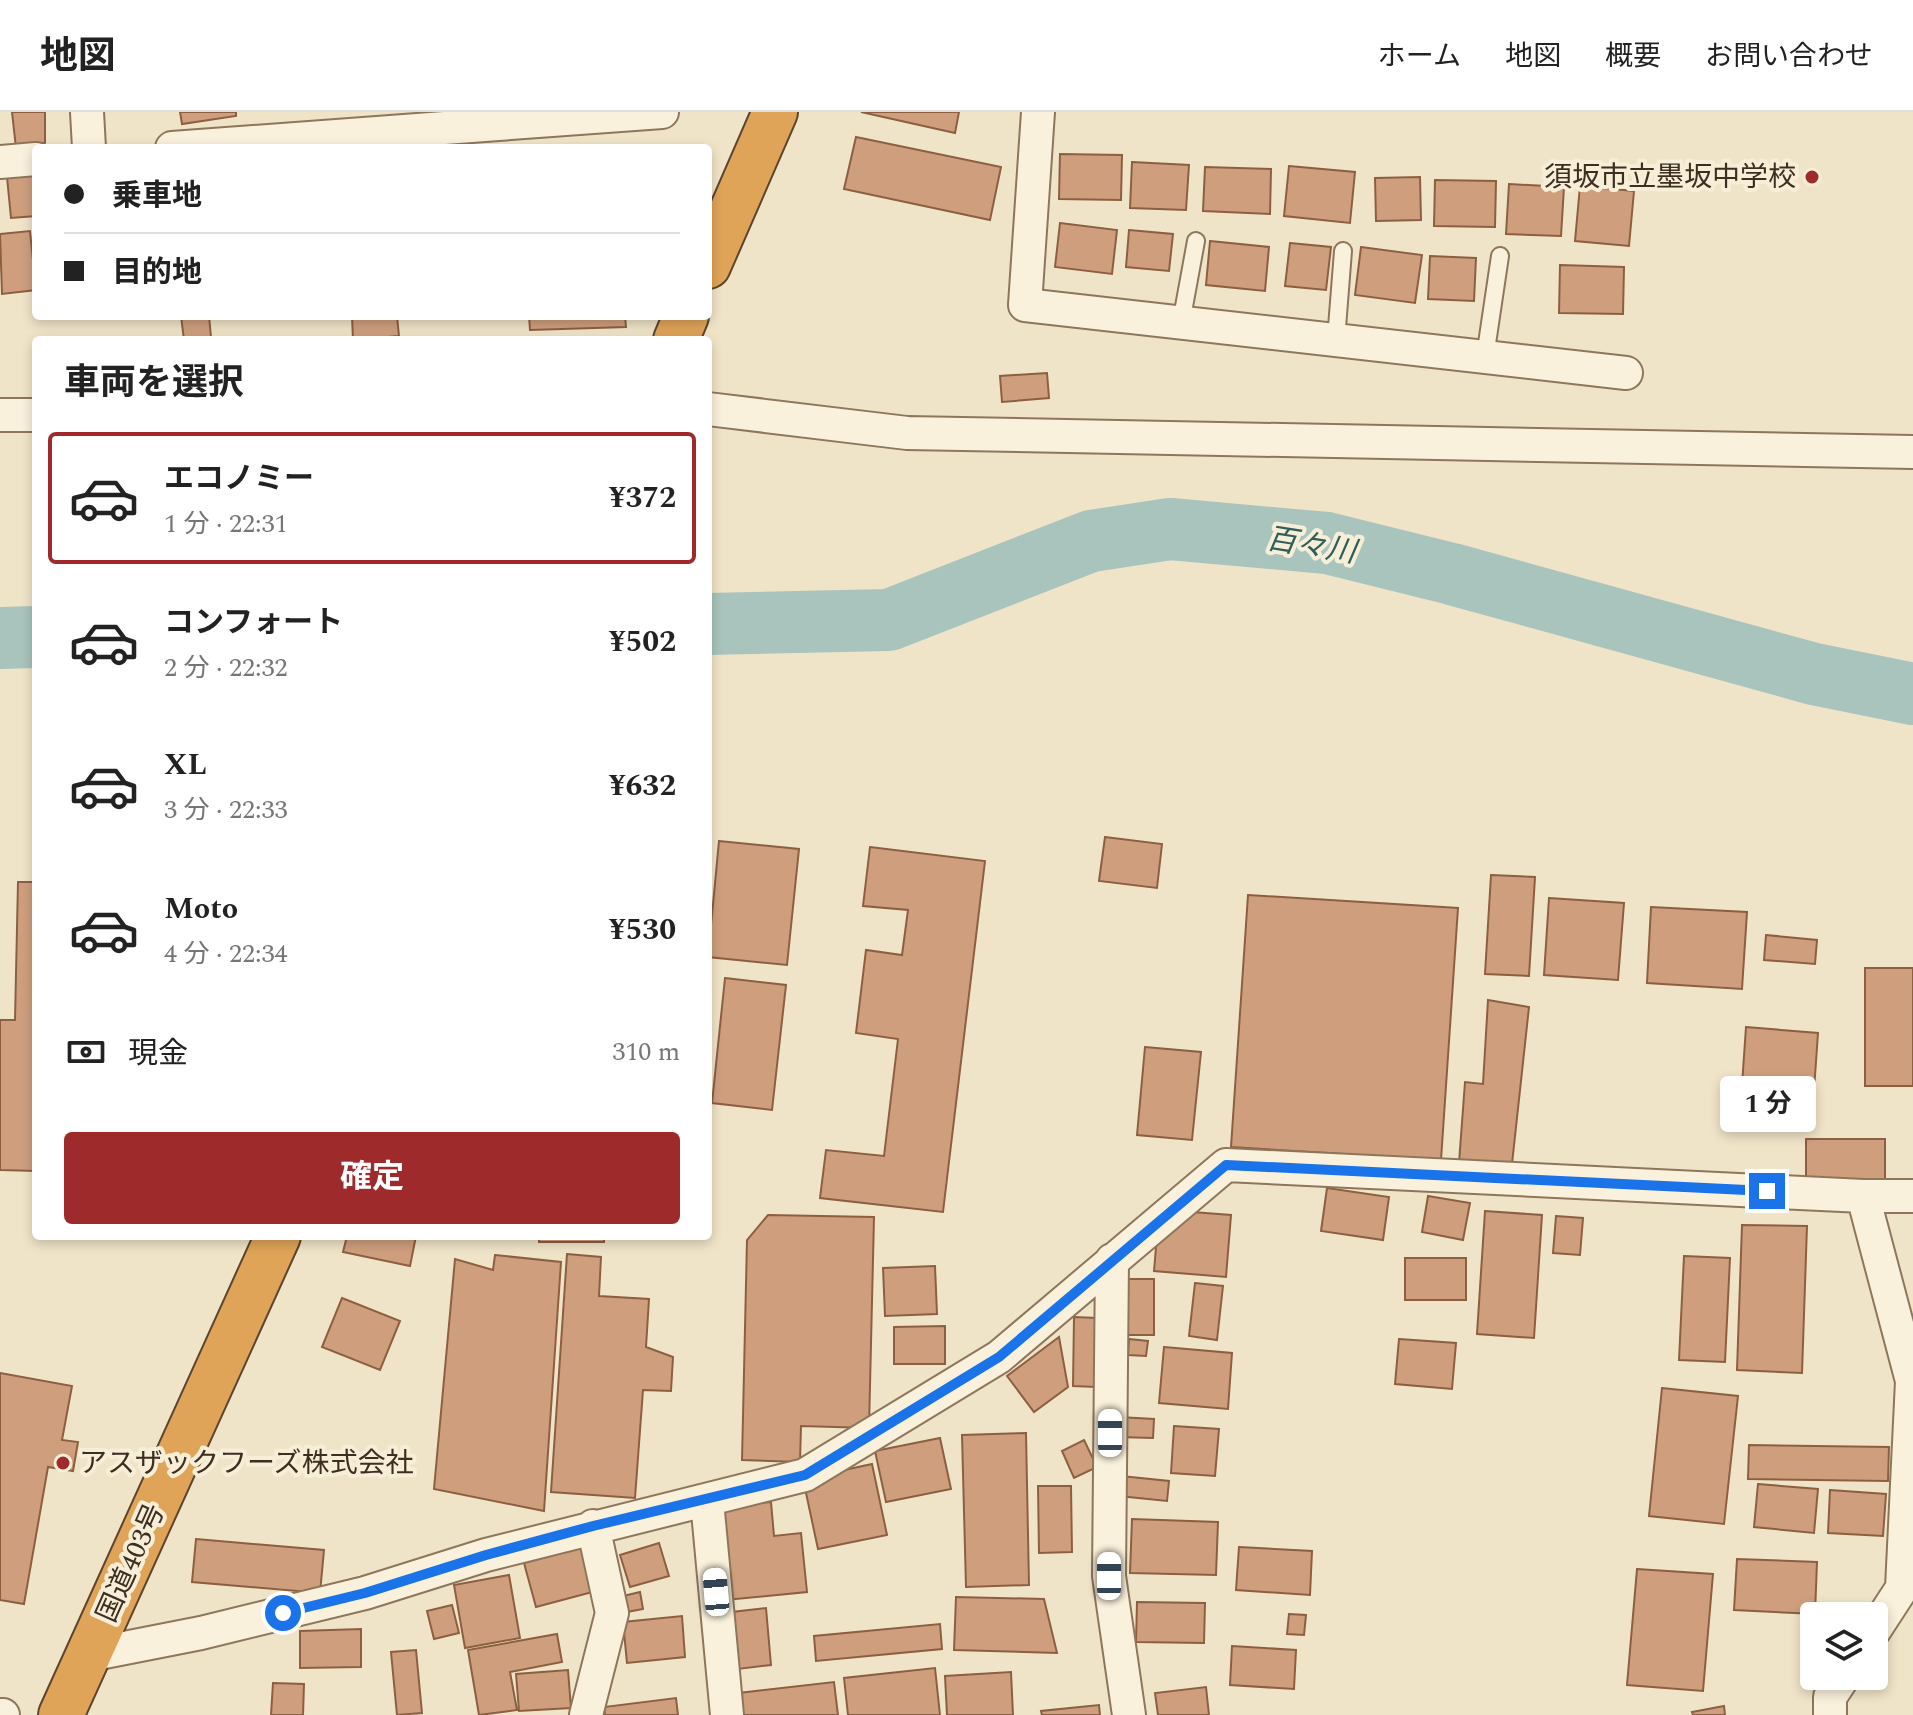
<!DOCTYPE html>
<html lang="ja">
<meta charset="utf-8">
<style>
:root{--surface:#fff;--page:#f6f6f6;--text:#222;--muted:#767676;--line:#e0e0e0;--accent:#9e2a2b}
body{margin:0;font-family:Spectral,"Noto Sans JP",serif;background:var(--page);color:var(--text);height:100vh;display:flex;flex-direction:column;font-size:30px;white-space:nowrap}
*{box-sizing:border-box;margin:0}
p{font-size:26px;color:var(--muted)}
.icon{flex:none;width:44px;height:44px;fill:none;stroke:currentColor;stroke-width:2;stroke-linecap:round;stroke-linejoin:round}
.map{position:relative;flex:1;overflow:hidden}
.side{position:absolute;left:32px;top:224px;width:680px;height:904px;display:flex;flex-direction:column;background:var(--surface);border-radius:8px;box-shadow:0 4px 12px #0003}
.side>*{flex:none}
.hud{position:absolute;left:32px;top:32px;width:680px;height:176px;border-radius:8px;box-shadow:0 4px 12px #0003;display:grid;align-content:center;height:176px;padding:0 32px;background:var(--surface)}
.fabs{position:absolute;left:1800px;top:1490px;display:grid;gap:16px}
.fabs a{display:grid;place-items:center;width:88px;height:88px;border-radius:8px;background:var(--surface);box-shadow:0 4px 12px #0003;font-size:40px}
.end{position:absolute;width:36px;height:36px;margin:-18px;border:10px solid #1a73e8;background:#fff;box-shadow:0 0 0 4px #fff}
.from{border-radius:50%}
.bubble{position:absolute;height:56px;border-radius:8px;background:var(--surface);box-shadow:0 4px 12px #0003;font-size:26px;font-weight:700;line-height:56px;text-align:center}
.car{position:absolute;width:24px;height:48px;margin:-24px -12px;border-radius:10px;box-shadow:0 0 6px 2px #0007;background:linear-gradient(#fff 24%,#345 0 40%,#fff 0 76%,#345 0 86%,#fff 0)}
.hud b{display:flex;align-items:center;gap:28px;height:76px;font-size:30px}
.hud b+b{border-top:2px solid var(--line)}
.hud i{width:20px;height:20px;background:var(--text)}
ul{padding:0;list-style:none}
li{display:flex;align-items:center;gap:24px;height:132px;margin:0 16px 12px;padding:0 16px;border:4px solid transparent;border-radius:8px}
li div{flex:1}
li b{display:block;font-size:30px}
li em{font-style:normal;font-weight:700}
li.active{border-color:var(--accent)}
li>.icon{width:72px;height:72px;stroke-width:1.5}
h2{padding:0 32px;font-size:36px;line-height:96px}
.pay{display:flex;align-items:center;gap:20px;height:88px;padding:0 32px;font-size:30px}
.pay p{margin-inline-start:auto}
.button{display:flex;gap:16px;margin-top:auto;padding:16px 32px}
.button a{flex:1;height:92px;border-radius:8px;background:var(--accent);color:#fff;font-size:32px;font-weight:700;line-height:92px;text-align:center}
header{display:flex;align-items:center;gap:48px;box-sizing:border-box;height:112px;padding:0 40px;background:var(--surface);border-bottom:2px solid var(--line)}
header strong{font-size:38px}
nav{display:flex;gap:44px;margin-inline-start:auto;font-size:28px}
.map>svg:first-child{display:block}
</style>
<header>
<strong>地図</strong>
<nav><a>ホーム</a><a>地図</a><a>概要</a><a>お問い合わせ</a></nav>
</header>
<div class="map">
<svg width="1913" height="1603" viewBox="0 0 1913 1603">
<rect width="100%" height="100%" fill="#f0e4c8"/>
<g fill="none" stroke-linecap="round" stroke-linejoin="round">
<path stroke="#a9c4bc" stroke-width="62" d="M708 512 889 508 1091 429 1170 417 1327 431 1452 462 1814 562 1913 582
M0 526 36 525"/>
</g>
<path fill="#cf9f7d" stroke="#8d5f41" stroke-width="2" d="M12 0H45V31L16 36Z
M180 0H236V4L182 12Z
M861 0H959L955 21Z
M856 25 1001 55 990 108 844 77Z
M1060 42 1122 43 1121 88 1059 87Z
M1132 50 1189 53 1186 98 1130 96Z
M1289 54 1355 60 1350 111 1284 104Z
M1205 55 1271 57 1270 102 1203 99Z
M36 63V104L11 106 7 65Z
M1420 65 1421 108 1376 109 1375 66Z
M1435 68 1496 69 1495 115 1434 114Z
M1509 72 1564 75 1561 124 1506 122Z
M1580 74 1634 79 1629 134 1575 129Z
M1060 111 1117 118 1112 162 1055 155Z
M1129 118 1173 122 1169 159 1126 155Z
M30 119 36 178 2 182 0 122Z
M1210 129 1269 135 1265 179 1206 173Z
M1290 131 1331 135 1326 178 1285 174Z
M1361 135 1422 143 1415 191 1355 183Z
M1430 144 1476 146 1474 189 1428 187Z
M1560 153 1624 155 1623 202 1559 201Z
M181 204H209L211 225 184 228Z
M352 204H397L399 224 353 228Z
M529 204H625L626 215 530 218Z
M1047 261 1049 286 1002 290 1000 264Z
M1105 725 1162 732 1157 776 1099 769Z
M719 729 799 737 787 853 708 845Z
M870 735 985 749 943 1100 820 1086 826 1038 884 1044 898 927 856 921 866 838 902 843 908 798 863 794Z
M1491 763 1535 765 1529 864 1485 862Z
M18 770H36V1059L0 1058V908H15Z
M1248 783 1458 796 1441 1048 1231 1035Z
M1549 786 1624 791 1618 868 1544 863Z
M1651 795 1747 800 1742 877 1647 871Z
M1766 823 1817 828 1815 852 1764 848Z
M1865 856H1913V974H1865Z
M725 866 786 873 772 998 712 991Z
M1488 888 1529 895 1511 1061 1459 1051 1465 970 1483 972Z
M1746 915 1818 921 1812 1007 1740 1002Z
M1145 935 1201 940 1192 1028 1137 1023Z
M1806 1027H1885V1068H1806Z
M1327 1076 1389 1085 1383 1128 1321 1119Z
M1428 1084 1470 1091 1463 1128 1422 1120Z
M1485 1099 1542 1103 1534 1226 1477 1222Z
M1192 1100 1231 1103 1226 1165 1154 1159 1157 1123Z
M768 1103 874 1105 869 1316 801 1314 800 1350 742 1348 747 1128Z
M1556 1104 1583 1106 1580 1143 1553 1141Z
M1742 1113 1807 1114 1802 1261 1737 1258Z
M347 1124H416L410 1154 343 1140Z
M539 1124H604V1130H539Z
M567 1142 601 1145 599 1184 649 1187 646 1235 673 1245 671 1279 643 1278 635 1386 551 1380Z
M495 1143 561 1150 544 1399 434 1377 455 1147 493 1158Z
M1684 1144 1730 1146 1725 1250 1679 1248Z
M1405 1146H1466V1188H1405Z
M935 1154 937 1202 885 1204 883 1156Z
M1127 1167H1154V1223H1127Z
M1195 1171 1223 1174 1217 1228 1189 1224Z
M342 1186 400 1209 380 1258 322 1235Z
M1074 1205 1097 1206 1096 1275 1073 1274Z
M945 1214V1252H894V1215Z
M1059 1225 1068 1275 1034 1300 1007 1264Z
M1129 1227 1148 1229 1146 1244 1128 1243Z
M1399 1227 1456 1231 1452 1277 1395 1272Z
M1164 1235 1232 1241 1228 1297 1159 1291Z
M0 1261 72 1274 62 1328 78 1330 73 1359 48 1355 24 1492 0 1488Z
M1662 1276 1738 1284 1724 1412 1649 1404Z
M1118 1305 1154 1307 1153 1326 1117 1325Z
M1174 1314 1219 1317 1215 1364 1171 1361Z
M1026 1321 1029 1473 966 1475 962 1323Z
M940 1326 951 1377 886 1390 875 1339Z
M1084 1328 1097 1355 1074 1366 1062 1339Z
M1749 1333 1889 1335 1888 1369 1748 1367Z
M872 1352 887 1423 818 1437 803 1367Z
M1121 1364 1169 1369 1167 1389 1119 1384Z
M1758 1372 1818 1377 1814 1421 1754 1415Z
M1038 1374H1071L1072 1440 1039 1441Z
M1830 1378 1886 1382 1883 1424 1828 1421Z
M771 1390 774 1424 801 1421 807 1480 726 1488 717 1395Z
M1132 1407 1218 1410 1216 1463 1130 1461Z
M196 1427 324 1438 320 1481 192 1470Z
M659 1431 669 1464 630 1475 620 1443Z
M584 1435 596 1479 536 1495 524 1451Z
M1239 1435 1312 1439 1310 1483 1236 1478Z
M1737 1447 1817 1450 1815 1502 1734 1498Z
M1637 1457 1713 1462 1703 1579 1627 1573Z
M509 1463 520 1526 465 1536 454 1473Z
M640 1480 643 1497 622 1501 619 1485Z
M956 1485 1044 1487 1057 1541 954 1538Z
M1137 1490 1205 1491 1204 1531 1136 1530Z
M452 1493 459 1521 434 1527 427 1499Z
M766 1496 771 1553 738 1557 732 1500Z
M1289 1502 1306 1503 1304 1523 1287 1522Z
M682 1504 685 1545 627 1551 623 1510Z
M940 1512 942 1537 816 1549 814 1524Z
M361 1517V1555L300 1556V1519Z
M557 1522 562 1550 510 1560 517 1598 479 1603 468 1538Z
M1232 1534 1296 1538 1294 1577 1230 1573Z
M416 1538 422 1601 397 1603 391 1540Z
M935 1556 940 1603H848L844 1566Z
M568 1558 571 1596 519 1599 516 1562Z
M1011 1560 1013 1603H947L945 1564Z
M834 1570 838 1603H742L739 1581Z
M273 1571 304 1572 303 1603H271Z
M1206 1575 1209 1603H1158L1155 1581Z
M676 1586 678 1603H605L604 1595Z
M1099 1593 1100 1603H1042L1041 1599Z
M1724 1594 1725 1603H1693L1692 1600Z"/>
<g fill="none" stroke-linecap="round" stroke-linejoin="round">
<g stroke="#8d765c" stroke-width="20">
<path id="lane" d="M1181 211 1196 129
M1336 228 1343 139
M1485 245 1500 144"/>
</g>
<g stroke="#8d765c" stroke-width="36">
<path id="street" d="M87 0 89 36
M1038 0 1025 193 1626 261
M172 36 662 0
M0 50 36 47
M708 297 907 321 1913 340
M0 303H36
M1863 1084 1912 1269 1902 1476 1874 1519
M1112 1148 1109 1464 1129 1603
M707 1389 727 1603
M89 1543 201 1521 365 1481 486 1443 805 1363 999 1245 1226 1053 1863 1084H1913
M0 1603H3
M586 1603 612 1501 593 1414
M1830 1603V1585L1844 1564"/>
</g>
<g stroke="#5b4430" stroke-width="48">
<path id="highway" d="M708 154 775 0
M676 228 686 204
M61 1603 278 1124"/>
</g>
<use href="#lane" stroke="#faf1dc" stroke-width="16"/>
<use href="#street" stroke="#faf1dc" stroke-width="32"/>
<use href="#highway" stroke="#e0a458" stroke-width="44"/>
</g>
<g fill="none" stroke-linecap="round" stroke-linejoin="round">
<path stroke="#1a73e8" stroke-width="10" d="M283 1501 365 1481 486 1443 593 1414 805 1363 999 1245 1226 1053 1767 1079"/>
</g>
<g fill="#9e2a2b" stroke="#f7eed8" stroke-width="3">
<circle cx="1812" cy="65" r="8"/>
<circle cx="63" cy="1351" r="8"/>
</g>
<g text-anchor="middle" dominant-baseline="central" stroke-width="8" stroke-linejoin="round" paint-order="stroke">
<g font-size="28" fill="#3d2e20" stroke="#f7eed8" text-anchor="end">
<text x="1796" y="65">須坂市立墨坂中学校</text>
<text x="79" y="1351" text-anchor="start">アスザックフーズ株式会社</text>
</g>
<g font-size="28" fill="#3d2e20" stroke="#f7eed8">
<text transform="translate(131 1451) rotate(-66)">国道403号</text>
</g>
<g font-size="30" font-style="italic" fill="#2f5d5a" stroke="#f7eed8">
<text transform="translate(1311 434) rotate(9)">百々川</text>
</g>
</g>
</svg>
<div class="fabs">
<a><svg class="icon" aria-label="layers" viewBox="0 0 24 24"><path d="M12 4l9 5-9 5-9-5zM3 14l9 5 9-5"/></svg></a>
</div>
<i class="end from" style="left:283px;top:1501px"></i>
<i class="end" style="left:1767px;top:1079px"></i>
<div class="bubble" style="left:1720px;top:964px;width:96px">1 分</div>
<i class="car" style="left:1110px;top:1321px;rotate:0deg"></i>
<i class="car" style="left:1109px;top:1464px;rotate:0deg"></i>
<i class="car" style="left:716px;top:1480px;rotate:355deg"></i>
<div class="hud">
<b><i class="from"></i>乗車地</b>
<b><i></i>目的地</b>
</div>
<section class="side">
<h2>車両を選択</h2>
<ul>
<li class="active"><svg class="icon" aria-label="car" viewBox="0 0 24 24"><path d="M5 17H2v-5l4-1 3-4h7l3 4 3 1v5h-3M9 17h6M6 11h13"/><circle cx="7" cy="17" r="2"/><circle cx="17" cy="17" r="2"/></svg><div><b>エコノミー</b><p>1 分 · 22:31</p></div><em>¥372</em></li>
<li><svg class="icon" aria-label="car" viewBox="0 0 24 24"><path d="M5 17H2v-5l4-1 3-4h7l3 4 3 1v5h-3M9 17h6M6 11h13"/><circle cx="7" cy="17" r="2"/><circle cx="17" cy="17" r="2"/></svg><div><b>コンフォート</b><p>2 分 · 22:32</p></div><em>¥502</em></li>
<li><svg class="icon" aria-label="car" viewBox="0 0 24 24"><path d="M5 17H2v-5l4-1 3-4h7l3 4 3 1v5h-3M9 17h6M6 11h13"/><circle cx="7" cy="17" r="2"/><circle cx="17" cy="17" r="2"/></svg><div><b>XL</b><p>3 分 · 22:33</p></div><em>¥632</em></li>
<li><svg class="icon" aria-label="car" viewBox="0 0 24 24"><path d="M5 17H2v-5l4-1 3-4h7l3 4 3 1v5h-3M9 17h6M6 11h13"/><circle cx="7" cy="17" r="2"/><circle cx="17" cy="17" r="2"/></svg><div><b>Moto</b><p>4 分 · 22:34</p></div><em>¥530</em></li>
</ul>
<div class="pay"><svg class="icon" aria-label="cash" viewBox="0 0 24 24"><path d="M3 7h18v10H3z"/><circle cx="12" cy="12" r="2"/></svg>現金<p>310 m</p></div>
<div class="button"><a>確定</a></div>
</section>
</div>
